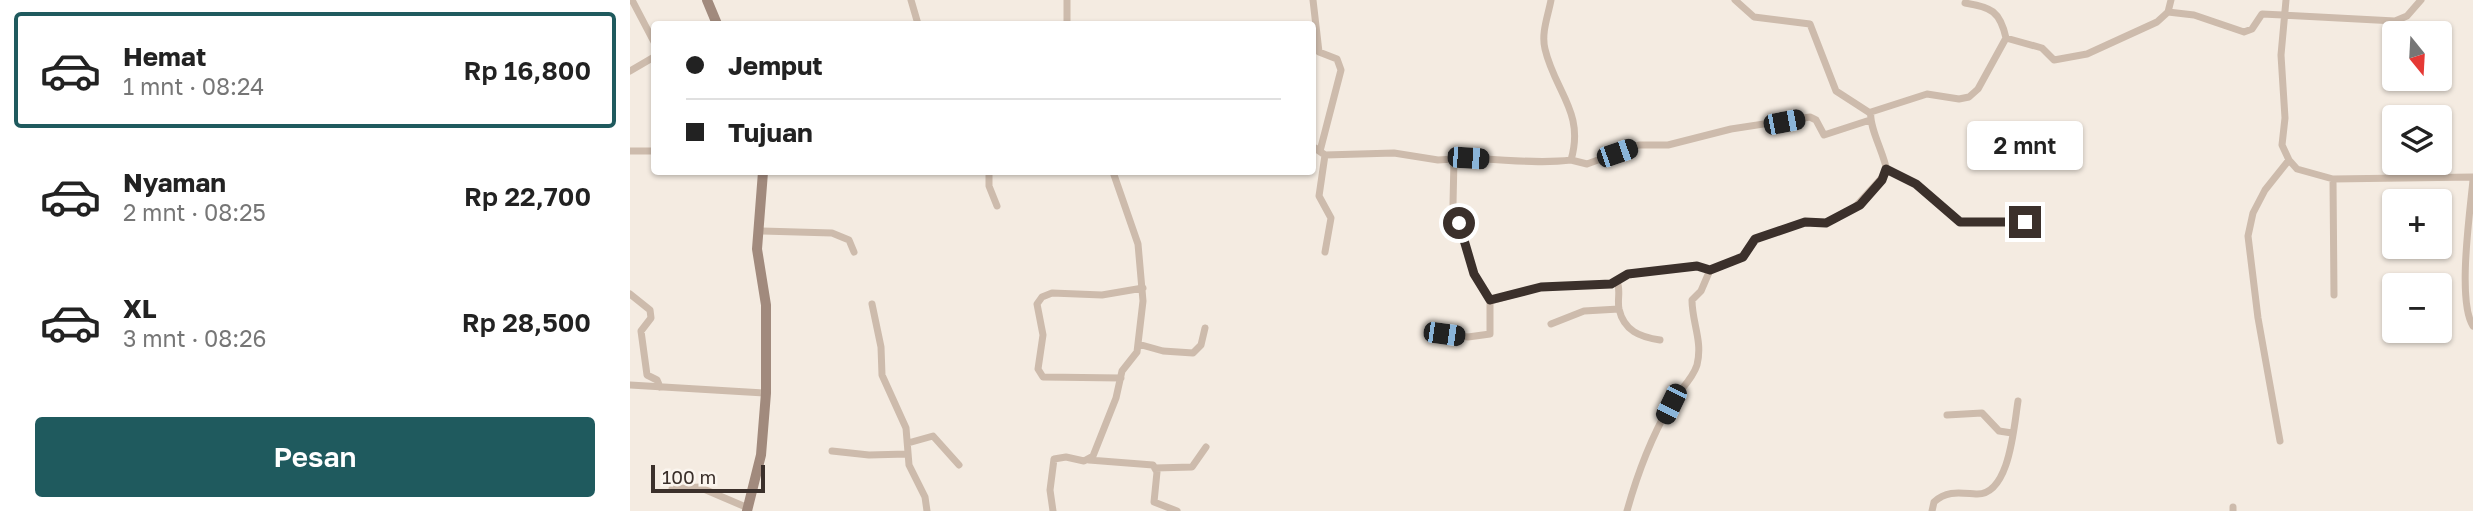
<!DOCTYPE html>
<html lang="id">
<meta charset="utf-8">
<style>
:root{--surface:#fff;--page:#f2f2f2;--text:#222;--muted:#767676;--line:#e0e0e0;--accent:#1f5a5e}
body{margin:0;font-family:"Golos Text",sans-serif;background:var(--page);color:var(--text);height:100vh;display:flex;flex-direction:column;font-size:26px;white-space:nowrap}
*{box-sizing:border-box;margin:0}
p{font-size:23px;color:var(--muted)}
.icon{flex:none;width:38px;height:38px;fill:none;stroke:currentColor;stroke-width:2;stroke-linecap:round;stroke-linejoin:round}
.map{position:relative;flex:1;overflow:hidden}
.sheet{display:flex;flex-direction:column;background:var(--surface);width:630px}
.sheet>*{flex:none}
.top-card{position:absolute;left:21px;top:21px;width:665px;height:154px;border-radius:7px;box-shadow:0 2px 5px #0004;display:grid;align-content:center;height:154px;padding:0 35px;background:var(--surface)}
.needle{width:46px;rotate:162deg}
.buttons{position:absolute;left:1752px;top:21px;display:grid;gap:14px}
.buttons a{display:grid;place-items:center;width:70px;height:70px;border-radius:7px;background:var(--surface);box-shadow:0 2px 5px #0004;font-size:35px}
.scale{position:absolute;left:21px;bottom:18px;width:114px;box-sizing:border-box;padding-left:7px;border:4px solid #3b302b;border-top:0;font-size:19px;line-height:24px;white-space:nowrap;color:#3b302b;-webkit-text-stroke:5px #fbf5ee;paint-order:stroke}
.end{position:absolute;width:32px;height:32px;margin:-16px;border:9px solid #3b302b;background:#fff;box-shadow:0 0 0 4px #fff}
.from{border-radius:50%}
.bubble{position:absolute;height:49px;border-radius:7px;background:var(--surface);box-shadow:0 2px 5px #0004;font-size:23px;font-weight:600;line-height:49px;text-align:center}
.car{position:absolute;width:21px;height:42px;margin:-21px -10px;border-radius:9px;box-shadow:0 0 5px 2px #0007;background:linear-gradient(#222 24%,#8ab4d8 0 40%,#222 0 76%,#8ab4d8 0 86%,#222 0)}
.top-card b{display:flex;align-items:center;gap:24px;height:66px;font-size:26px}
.top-card b+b{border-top:2px solid var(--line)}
.top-card i{width:18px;height:18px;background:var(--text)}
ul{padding:12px 0 0;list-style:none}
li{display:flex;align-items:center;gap:21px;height:116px;margin:0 14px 10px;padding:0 21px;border:4px solid transparent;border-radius:7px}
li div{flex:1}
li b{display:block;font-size:26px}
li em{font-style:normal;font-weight:600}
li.selected{border-color:var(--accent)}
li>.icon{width:63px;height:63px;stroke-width:1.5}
.action{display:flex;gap:14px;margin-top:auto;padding:14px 35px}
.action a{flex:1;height:80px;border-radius:7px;background:var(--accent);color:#fff;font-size:28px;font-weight:600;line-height:80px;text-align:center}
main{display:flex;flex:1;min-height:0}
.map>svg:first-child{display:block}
</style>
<main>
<section class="sheet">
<ul>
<li class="selected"><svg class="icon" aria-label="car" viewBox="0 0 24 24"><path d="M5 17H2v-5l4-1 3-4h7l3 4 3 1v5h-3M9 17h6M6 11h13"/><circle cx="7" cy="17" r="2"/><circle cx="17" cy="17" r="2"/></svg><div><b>Hemat</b><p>1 mnt · 08:24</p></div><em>Rp 16,800</em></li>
<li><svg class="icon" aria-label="car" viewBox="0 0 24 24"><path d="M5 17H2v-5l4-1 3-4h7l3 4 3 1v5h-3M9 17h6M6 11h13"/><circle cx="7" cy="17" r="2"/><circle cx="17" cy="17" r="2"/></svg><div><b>Nyaman</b><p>2 mnt · 08:25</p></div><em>Rp 22,700</em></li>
<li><svg class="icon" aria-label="car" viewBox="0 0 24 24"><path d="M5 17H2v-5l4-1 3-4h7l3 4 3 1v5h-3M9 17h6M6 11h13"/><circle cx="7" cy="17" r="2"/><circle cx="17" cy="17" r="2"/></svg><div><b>XL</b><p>3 mnt · 08:26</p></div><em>Rp 28,500</em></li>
</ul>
<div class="action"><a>Pesan</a></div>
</section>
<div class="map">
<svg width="1843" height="511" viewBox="0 0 1843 511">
<rect width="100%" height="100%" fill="#f4ebe1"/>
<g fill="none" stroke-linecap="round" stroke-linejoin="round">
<path stroke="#cdbbac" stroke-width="7" d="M2 0 24 42
M281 0 288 24
M683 0 689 52 707 59 711 70 690 151
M921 0C918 16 911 33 915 49 925 92 955 112 941 160 902 165 863 157 824 159L823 204 844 274 860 301 911 287 981 284 998 274 1067 266 1080 270
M1105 0 1124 17 1180 24 1206 91 1240 113
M1656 0 1651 55 1655 118 1652 145 1659 160 1667 169 1703 179 1843 177
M1335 3C1361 7 1370 11 1376 38
M1538 12 1564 15 1614 32 1622 29 1632 14 1765 21 1777 16 1791 0
M437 24V0
M0 71 24 57
M682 146 695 155 764 153 808 160 824 159
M0 151H24
M695 155 689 196 701 218 695 252
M941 160 957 164 1009 145H1038L1101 129 1180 117 1186 120 1194 135 1240 120
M1256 169 1286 184 1330 222H1395
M359 172V186L367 206
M1703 179 1704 295
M1843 180C1840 212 1827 301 1843 326
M128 231 202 233 219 240 224 252
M987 281C991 291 987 299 989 309 994 331 1010 337 1030 340
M0 294 20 310 21 318 11 331 17 375 27 380 30 387
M242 304 251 347 252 375 276 428 279 465 295 497 297 511
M921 324 954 311 989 309
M814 334 838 337 860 334V301
M508 344 533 351 563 353 571 345 575 328
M491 378 413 377 408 369 413 335 407 304 412 297 422 293 472 295 513 288
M0 385 136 393
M1317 415 1352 413 1369 431 1382 433
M1650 441 1628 318 1618 236 1623 213 1635 190 1659 160
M278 443 303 436 329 465
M202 451 239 455 277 454
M459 460 523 465 527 472 524 502 547 511
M525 468 562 467 576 447
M42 489 69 487 118 508
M423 511 420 490 424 459 436 457 454 461 463 456 486 398 492 371 507 352 513 301 508 244 483 172
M997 511C1007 475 1021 438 1040 405 1048 391 1062 381 1067 365 1073 341 1062 323 1062 300L1071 291 1080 270 1113 257 1125 239 1175 222 1196 223 1225 207 1257 172C1255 155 1238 126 1241 112L1297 94 1329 99 1339 97 1348 89 1376 38 1412 48 1424 60 1457 54 1527 22 1538 12 1541 0
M1302 511 1304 502C1317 490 1330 493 1346 494 1380 496 1384 425 1388 401
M1603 511V507"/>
<path stroke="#a18a7d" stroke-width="10" d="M77 0 87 24
M117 511 131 455 136 393V305L127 249 133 172"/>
</g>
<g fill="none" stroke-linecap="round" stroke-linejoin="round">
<path stroke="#3b302b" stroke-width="9" d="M829 223 844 274 860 300 911 287 981 284 998 274 1067 266 1080 270 1113 257 1125 239 1175 222 1196 223 1230 205 1252 180 1256 169 1286 184 1330 222H1395"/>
</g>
</svg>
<div class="buttons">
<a><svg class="needle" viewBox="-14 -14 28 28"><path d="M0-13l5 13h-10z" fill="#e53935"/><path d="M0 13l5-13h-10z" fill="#767676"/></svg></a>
<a><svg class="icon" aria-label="layers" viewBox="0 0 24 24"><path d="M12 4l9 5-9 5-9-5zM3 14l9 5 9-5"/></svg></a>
<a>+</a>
<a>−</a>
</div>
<div class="scale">100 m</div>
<i class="end from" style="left:829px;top:223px"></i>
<i class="end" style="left:1395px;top:222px"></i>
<div class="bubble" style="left:1337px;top:121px;width:116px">2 mnt</div>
<i class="car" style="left:1154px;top:122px;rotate:79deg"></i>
<i class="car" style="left:987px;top:153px;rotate:71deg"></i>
<i class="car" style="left:838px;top:158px;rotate:94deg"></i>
<i class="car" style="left:814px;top:334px;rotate:98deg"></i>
<i class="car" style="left:1041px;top:404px;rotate:206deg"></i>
<div class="top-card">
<b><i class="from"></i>Jemput</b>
<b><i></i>Tujuan</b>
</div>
</div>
</main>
